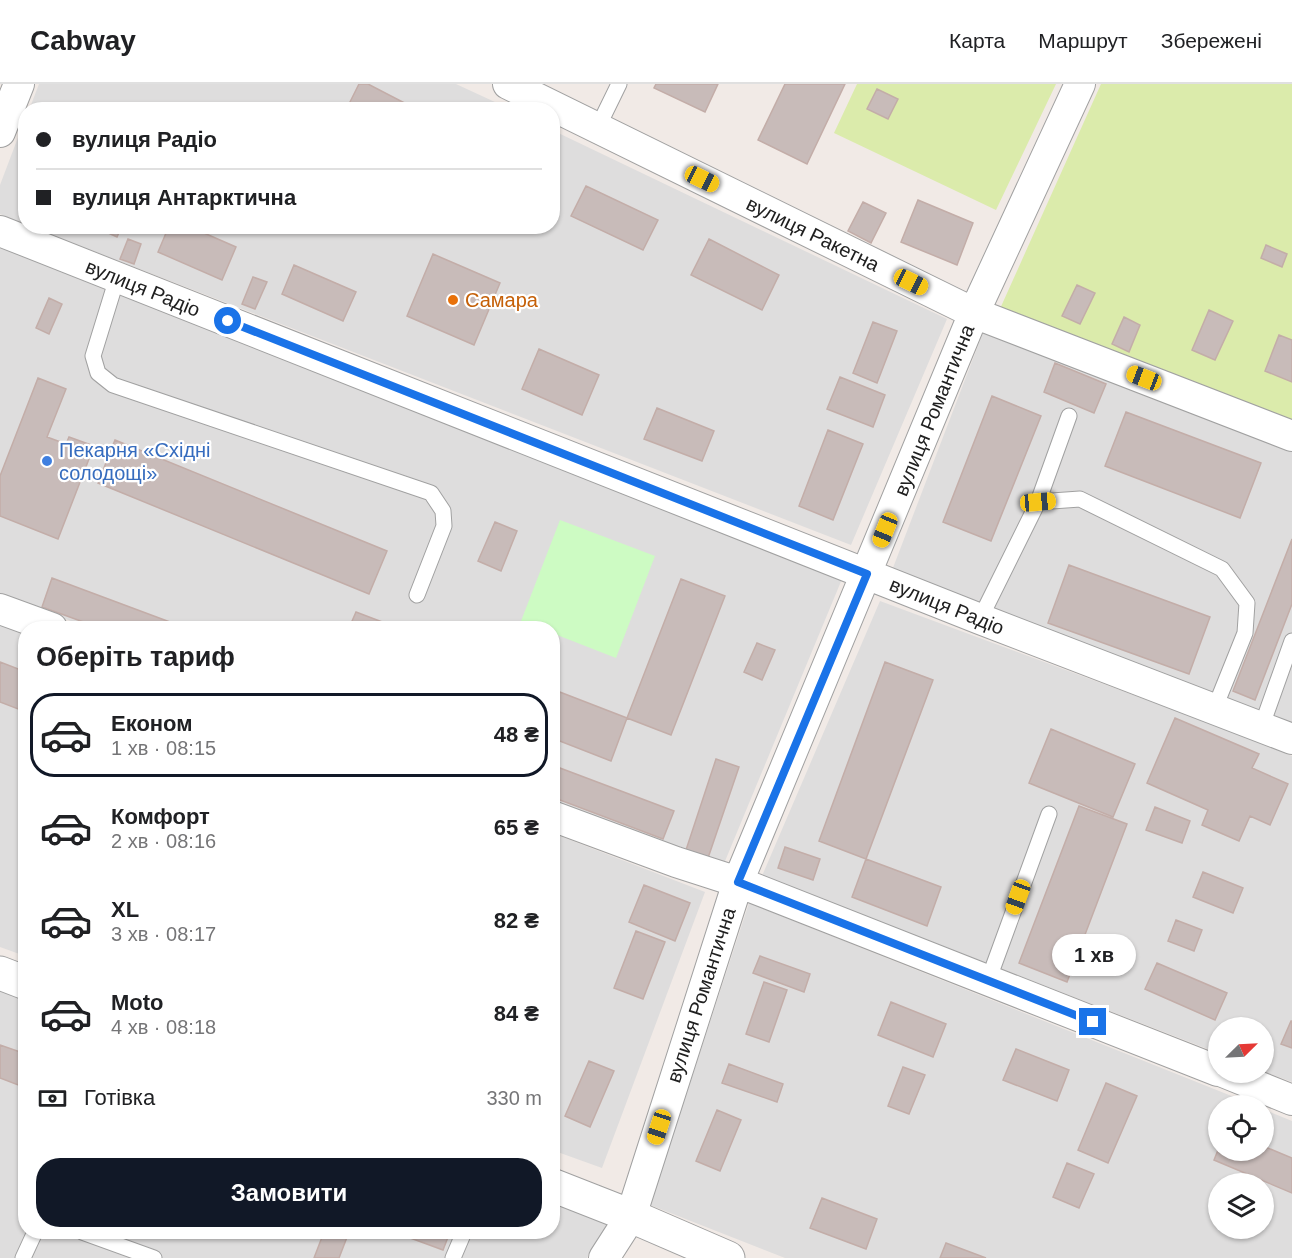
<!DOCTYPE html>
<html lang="uk">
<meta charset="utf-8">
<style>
:root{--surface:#fff;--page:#f6f6f6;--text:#202124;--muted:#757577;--line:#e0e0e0;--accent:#111827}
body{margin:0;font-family:Helvetica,sans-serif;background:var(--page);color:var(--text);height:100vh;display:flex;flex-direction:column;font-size:22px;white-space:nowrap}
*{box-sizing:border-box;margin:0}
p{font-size:20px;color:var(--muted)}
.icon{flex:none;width:33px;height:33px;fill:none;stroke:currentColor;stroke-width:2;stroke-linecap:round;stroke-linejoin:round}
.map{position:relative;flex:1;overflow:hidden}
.sheet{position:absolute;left:18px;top:537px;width:542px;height:618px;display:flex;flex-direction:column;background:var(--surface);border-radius:24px;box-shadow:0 2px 4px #0004}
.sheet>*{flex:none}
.banner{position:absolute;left:18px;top:18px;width:542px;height:132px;border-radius:24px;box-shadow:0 2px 4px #0004;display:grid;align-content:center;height:132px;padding:0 18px;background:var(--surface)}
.needle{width:39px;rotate:66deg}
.fabs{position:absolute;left:1208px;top:933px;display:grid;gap:12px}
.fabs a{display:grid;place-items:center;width:66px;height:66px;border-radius:50%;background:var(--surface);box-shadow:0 2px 4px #0004;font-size:30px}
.end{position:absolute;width:27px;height:27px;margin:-14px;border:8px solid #1a73e8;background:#fff;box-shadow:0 0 0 3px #fff}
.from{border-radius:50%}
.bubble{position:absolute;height:42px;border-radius:21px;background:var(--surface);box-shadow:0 2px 4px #0004;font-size:20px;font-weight:700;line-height:42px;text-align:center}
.car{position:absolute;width:18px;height:36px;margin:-18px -9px;border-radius:8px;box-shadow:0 0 4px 2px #0007;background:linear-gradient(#f5c518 24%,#345 0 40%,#f5c518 0 76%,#345 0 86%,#f5c518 0)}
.banner b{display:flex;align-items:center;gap:21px;height:57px;font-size:22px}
.banner b+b{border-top:2px solid var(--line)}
.banner i{width:15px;height:15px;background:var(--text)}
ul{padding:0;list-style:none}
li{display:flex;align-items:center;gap:18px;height:84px;margin:0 12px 9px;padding:0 6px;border:3px solid transparent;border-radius:24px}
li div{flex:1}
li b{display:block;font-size:22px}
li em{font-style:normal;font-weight:700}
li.selected{border-color:var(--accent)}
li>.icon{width:54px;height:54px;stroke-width:1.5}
h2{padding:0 18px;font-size:27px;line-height:72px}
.pay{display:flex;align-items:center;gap:15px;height:66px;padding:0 18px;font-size:22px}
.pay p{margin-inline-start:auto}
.button{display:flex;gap:12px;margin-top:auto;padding:12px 18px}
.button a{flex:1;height:69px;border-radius:24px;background:var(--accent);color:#fff;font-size:24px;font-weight:700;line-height:69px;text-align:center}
header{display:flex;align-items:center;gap:36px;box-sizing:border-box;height:84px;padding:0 30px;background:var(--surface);border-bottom:2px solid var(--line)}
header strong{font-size:28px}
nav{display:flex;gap:33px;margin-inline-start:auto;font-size:21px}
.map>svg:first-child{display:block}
</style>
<header>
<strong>Cabway</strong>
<nav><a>Карта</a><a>Маршрут</a><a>Збережені</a></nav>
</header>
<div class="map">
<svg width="1292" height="1174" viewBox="0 0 1292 1174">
<rect width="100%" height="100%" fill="#f1eae6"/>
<path fill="#dedddd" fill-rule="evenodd" d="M39 0H456L510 25 29 26Z
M25 35V140L0 130V101Z
M552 46 947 235 851 461 31 143 552 142Z
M0 162 842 495 723 782 552 718V544H90L0 511Z
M984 246 1292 365V644L891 489Z
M880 517 1249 654 1292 672V998L1263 987V944H1218V969L762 792Z
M0 537 25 547V872L0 863Z
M552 749 705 808 602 1084 552 1066Z
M749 819 1254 1021 1218 1022V1066H1263V1025L1292 1037V1174H785L650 1121ZM1218 1100H1263V1144H1218Z
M0 904 25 913 26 1148H552V1114L611 1137 594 1161 587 1174H0Z"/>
<path fill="#dbebab" d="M857 0H1056L996 126 834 49Z
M1101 0H1292V339L999 227Z"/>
<path fill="#cdfbc3" d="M560 436 655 472 616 574 552 549V544H540L521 537Z"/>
<path fill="#c8bbb9" stroke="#c3ada8" stroke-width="1.5" d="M359 0H368L418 26H346Z
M656 0H718L705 28 654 4Z
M785 0H845L807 80 758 56Z
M877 5 898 15 888 35 867 25Z
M586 102 658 136 643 166 571 132Z
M918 116 973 139 957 181 901 158Z
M863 118 886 129 871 159 848 147Z
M93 142H122L117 153Z
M169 142H188L236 163 222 196 158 168Z
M128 155 141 160 134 180 120 175Z
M709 155 779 191 762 226 691 191Z
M1266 161 1287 170 1282 183 1261 174Z
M433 170 500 199 474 261 407 232Z
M294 181 356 208 343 237 282 210Z
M253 193 267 198 255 225 242 220Z
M1077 201 1095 209 1080 240 1062 232Z
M49 214 62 220 49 250 36 244Z
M1209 226 1233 237 1215 276 1192 266Z
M1124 233 1140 241 1129 268 1112 260Z
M873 238 897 247 877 299 853 289Z
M1279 251 1292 256V298L1265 287Z
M539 265 599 291 582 331 522 305Z
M1055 279 1106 300 1094 329 1044 308Z
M840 293 885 311 873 343 827 325Z
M38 294 66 305 47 353 66 360 69 353 94 362 58 455 0 432V392Z
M992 312 1041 332 991 457 943 438Z
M657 324 714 347 702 377 644 355Z
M1126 328 1261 379 1240 434 1105 382Z
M828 346 863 360 833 436 799 422Z
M115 356 387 467 369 510 98 399Z
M495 438 517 447 501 487 478 477Z
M1292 455V520L1255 616 1233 607Z
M1069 481 1210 533 1189 590 1048 539Z
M52 494 186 544H100L42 523Z
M681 495 725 512 671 651 627 634Z
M356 528 398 544H349Z
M757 559 775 566 762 596 744 588Z
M0 578 26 588V628L0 618Z
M885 578 933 596 866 775 819 757Z
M552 605 627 634 611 677 552 654Z
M1175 634 1259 670 1252 684 1288 700 1270 741 1250 732 1239 757 1202 741 1208 726 1147 699Z
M1051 645 1135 680 1113 733 1029 699Z
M716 675 739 683 708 774 686 766Z
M552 681 674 727 663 755 552 713Z
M1079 722 1127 740 1067 898 1019 879Z
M1155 723 1190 737 1182 759 1146 746Z
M785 763 820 775 813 796 778 784Z
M866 775 941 803 927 842 852 813Z
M1203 788 1243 804 1233 829 1193 813Z
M644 801 690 819 675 857 629 838Z
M1176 836 1202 846 1194 867 1168 857Z
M636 847 665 858 643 915 614 904Z
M760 872 810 890 804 908 753 889Z
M1157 879 1227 909 1215 936 1145 905Z
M764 898 787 906 769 958 746 950Z
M891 918 946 940 933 973 878 951Z
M1247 937 1260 941 1259 944H1245Z
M1291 937H1292V964L1281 960Z
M0 961 26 970V1004L0 994Z
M1016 965 1069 986 1057 1017 1003 996Z
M589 977 614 987 590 1043 565 1032Z
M729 980 783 1000 777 1018 722 999Z
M903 983 925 991 909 1030 888 1022Z
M1106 999 1137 1012 1108 1079 1078 1066Z
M717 1026 741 1036 720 1087 696 1077Z
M1263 1062 1292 1074V1109L1214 1076 1218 1066H1263Z
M1067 1079 1094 1090 1079 1124 1053 1113Z
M822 1114 877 1135 866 1165 810 1144Z
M324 1148H349L339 1174H314Z
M394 1148H450L443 1166Z
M946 1159 986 1174H940Z"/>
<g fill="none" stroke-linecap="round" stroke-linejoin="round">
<g stroke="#a1a1a1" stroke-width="17">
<path id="service" d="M598 43 619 0
M117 194 93 272 98 289 113 301 431 409 443 427 444 442 417 511
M1038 418 1069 332
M980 535 1038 418 1080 415 1222 485 1247 519 1245 549 1214 626
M1261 644 1292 557
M988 897 1049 730
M82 1148 154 1174
M23 1174 35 1148
M453 1174 464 1148"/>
</g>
<g stroke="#a1a1a1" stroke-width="32">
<path id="minor" d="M508 0 974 229 1292 352
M0 48 19 0
M0 147 980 535 1292 655
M0 525 52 544
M552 732 676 778 738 798 1218 987
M1223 988 1292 1016
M604 1174 631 1132 738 798 974 229 1080 0"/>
</g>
<g stroke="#a1a1a1" stroke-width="35">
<path id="tertiary" d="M0 889 26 899
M552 1101 631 1132 728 1174"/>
</g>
<use href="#service" stroke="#fff" stroke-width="15"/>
<use href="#minor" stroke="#fff" stroke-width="30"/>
<use href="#tertiary" stroke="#fff" stroke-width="33"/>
</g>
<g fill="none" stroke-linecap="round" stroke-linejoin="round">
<path stroke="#1a73e8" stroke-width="8" d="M228 237 867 490 738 798 1093 938"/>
</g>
<circle fill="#e8710a" stroke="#fff" stroke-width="2" cx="453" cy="216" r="6"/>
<circle fill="#3f7fe0" stroke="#fff" stroke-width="2" cx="47" cy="377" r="6"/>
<g text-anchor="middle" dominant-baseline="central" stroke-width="4.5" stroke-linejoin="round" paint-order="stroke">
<g font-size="20" fill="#202020" stroke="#fff">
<text transform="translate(813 150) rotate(26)">вулиця Ракетна</text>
<text transform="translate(143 204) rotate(22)">вулиця Радіо</text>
<text transform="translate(934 326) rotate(-68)">вулиця Романтична</text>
<text transform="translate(947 522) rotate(22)">вулиця Радіо</text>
<text transform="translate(701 911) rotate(-72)">вулиця Романтична</text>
</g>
<g font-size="20" fill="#c56008" stroke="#fff" text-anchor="start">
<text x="465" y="216">Самара</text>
</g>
<g font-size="20" fill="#366cbe" stroke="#fff" text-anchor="start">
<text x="59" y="366">Пекарня «Східні<tspan x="59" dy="23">солодощі»</tspan></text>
</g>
</g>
</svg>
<div class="fabs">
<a><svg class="needle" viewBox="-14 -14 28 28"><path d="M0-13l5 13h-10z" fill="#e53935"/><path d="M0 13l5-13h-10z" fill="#757577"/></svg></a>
<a><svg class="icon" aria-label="locate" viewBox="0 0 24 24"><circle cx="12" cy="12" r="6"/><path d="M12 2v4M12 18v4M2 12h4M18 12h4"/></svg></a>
<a><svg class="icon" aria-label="layers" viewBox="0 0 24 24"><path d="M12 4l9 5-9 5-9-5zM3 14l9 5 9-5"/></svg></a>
</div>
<i class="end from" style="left:228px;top:237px"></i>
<i class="end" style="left:1093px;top:938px"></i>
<div class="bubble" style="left:1052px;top:850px;width:84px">1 хв</div>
<i class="car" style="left:702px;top:95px;rotate:116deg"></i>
<i class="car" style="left:911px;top:198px;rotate:116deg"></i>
<i class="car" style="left:1144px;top:294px;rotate:291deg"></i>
<i class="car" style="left:1038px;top:418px;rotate:85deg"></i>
<i class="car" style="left:885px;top:446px;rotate:202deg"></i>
<i class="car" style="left:1018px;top:813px;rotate:200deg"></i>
<i class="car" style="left:659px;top:1043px;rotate:198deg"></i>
<div class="banner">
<b><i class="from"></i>вулиця Радіо</b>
<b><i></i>вулиця Антарктична</b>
</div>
<section class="sheet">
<h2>Оберіть тариф</h2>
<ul>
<li class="selected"><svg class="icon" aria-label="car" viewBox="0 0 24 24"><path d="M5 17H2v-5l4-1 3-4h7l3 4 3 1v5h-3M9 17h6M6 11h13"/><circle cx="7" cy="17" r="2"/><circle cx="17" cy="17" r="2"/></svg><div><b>Економ</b><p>1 хв · 08:15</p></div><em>48 ₴</em></li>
<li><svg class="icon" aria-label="car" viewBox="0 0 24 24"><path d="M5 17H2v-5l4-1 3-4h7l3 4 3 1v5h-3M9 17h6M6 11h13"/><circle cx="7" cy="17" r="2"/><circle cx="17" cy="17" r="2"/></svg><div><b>Комфорт</b><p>2 хв · 08:16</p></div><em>65 ₴</em></li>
<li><svg class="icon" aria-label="car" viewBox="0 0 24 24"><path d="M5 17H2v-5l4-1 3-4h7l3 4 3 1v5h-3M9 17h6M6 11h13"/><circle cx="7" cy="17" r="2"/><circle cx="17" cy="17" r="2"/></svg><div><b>XL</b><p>3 хв · 08:17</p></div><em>82 ₴</em></li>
<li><svg class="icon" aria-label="car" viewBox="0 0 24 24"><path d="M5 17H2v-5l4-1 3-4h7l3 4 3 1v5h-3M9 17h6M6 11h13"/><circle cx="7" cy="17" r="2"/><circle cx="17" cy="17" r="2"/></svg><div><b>Moto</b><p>4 хв · 08:18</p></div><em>84 ₴</em></li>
</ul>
<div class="pay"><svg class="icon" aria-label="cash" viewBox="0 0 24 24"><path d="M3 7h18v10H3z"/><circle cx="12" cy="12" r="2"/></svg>Готівка<p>330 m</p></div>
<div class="button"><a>Замовити</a></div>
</section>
</div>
